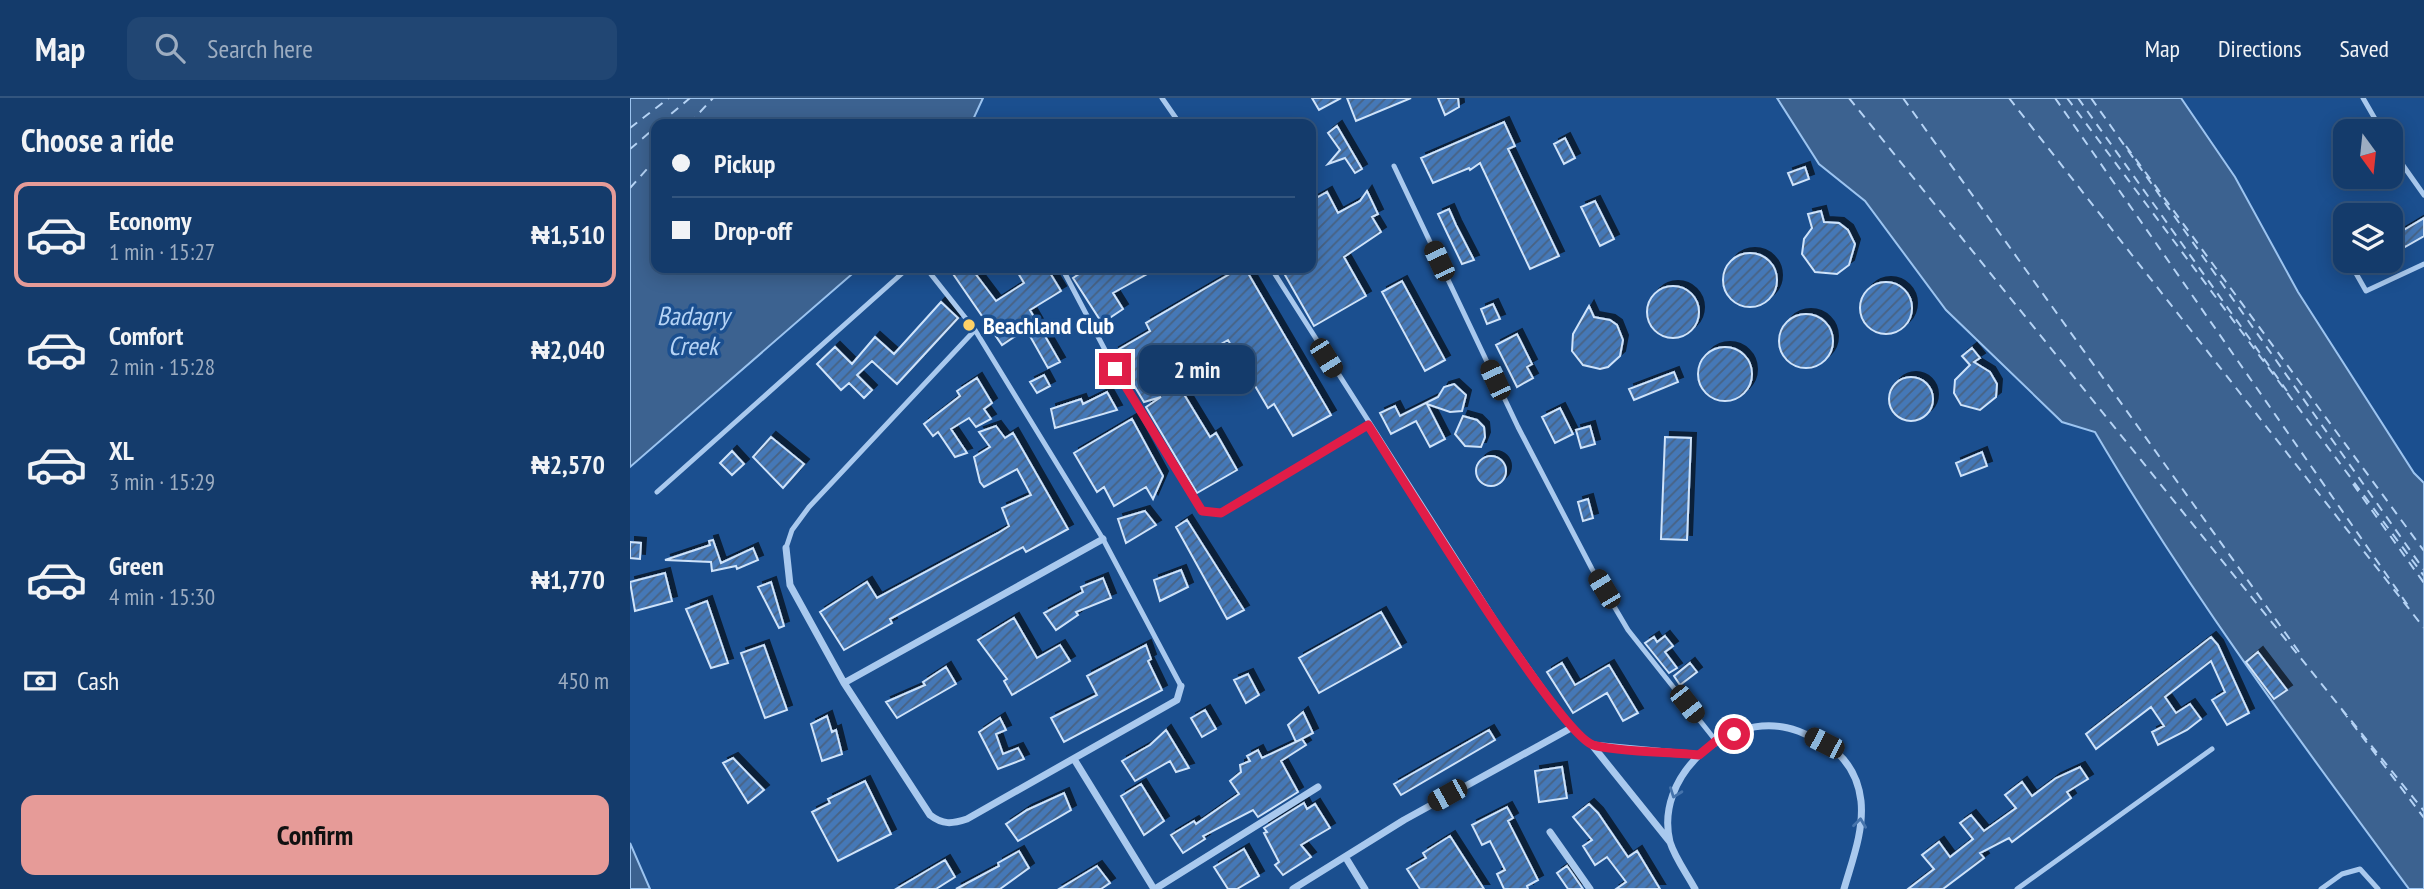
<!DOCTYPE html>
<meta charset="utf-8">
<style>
:root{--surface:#143b6b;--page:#214673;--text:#f1f3f6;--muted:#9dadc1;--line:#33557e;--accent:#e69b98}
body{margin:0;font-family:"PT Sans Narrow",sans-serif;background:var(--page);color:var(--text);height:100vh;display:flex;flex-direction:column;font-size:26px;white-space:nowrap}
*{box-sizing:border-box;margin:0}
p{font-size:23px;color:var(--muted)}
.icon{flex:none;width:38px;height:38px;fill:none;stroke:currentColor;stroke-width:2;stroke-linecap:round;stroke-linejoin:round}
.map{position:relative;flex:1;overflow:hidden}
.details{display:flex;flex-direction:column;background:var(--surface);width:630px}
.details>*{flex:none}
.guide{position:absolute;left:21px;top:21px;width:665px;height:154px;border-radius:14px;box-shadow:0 4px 18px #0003,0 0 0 2px var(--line);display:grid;align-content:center;height:154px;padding:0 21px;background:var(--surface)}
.needle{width:46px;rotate:165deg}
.controls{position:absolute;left:1703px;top:21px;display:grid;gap:14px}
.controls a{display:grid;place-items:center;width:70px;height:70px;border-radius:14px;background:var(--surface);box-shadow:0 4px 18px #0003,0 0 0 2px var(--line);font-size:35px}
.end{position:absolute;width:32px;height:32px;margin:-16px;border:9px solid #e11d48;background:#fff;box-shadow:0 0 0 4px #fff}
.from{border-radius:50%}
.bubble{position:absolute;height:49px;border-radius:14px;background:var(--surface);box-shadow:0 4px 18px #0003,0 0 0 2px var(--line);font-size:23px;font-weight:700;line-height:49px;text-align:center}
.car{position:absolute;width:21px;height:42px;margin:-21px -10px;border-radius:9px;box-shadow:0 0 5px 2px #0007;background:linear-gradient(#222 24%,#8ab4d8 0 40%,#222 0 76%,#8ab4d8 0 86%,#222 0)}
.guide b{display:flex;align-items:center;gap:24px;height:66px;font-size:26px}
.guide b+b{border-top:2px solid var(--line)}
.guide i{width:18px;height:18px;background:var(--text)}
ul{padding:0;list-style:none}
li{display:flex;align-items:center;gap:21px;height:105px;margin:0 14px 10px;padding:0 7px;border:4px solid transparent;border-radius:14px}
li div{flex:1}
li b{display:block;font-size:26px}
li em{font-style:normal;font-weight:700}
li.active{border-color:var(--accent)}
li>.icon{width:63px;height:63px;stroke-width:1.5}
h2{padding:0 21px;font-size:32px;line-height:84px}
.pay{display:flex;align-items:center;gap:18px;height:77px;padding:0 21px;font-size:26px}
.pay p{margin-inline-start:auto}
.primary-button{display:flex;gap:14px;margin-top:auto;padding:14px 21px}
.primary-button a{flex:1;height:80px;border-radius:14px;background:var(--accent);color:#111;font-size:28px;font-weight:700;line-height:80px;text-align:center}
header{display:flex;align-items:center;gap:42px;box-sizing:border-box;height:98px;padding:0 35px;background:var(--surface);border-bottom:2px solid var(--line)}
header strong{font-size:33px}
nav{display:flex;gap:38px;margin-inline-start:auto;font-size:24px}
.search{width:490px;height:63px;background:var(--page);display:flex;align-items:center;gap:18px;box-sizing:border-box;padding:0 24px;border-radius:14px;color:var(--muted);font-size:26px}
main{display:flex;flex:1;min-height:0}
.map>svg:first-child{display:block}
</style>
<header>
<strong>Map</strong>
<div class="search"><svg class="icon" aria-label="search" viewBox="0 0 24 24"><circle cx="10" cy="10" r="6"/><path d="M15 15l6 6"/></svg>Search here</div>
<nav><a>Map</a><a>Directions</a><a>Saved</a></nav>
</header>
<main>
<section class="details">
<h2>Choose a ride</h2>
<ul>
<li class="active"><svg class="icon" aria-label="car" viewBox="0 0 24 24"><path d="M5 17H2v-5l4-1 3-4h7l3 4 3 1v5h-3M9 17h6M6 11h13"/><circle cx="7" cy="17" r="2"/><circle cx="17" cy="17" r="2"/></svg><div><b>Economy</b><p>1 min · 15:27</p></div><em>₦1,510</em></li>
<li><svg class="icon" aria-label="car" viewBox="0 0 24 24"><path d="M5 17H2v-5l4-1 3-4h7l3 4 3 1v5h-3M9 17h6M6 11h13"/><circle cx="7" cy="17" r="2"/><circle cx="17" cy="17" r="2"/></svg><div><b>Comfort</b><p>2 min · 15:28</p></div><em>₦2,040</em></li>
<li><svg class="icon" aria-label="car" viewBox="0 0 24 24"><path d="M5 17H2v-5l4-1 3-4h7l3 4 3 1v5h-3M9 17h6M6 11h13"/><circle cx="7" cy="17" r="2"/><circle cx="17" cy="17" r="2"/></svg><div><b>XL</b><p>3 min · 15:29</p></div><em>₦2,570</em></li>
<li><svg class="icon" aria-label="car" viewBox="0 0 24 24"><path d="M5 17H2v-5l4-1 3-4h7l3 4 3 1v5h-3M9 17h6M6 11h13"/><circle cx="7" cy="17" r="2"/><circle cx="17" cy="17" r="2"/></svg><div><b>Green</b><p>4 min · 15:30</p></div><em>₦1,770</em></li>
</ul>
<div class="pay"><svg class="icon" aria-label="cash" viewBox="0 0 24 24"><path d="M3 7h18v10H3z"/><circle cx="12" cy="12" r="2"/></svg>Cash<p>450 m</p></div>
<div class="primary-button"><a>Confirm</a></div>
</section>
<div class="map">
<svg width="1794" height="791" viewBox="0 0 1794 791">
<defs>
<pattern id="building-hatch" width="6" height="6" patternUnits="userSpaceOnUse" patternTransform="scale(1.75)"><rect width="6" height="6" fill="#4478b7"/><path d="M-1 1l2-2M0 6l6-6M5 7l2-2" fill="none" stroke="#486282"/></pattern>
<filter id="shadow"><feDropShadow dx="5" dy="-5" stdDeviation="0" flood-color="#0009"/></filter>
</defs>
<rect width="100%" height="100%" fill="#1b4f8f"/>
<path fill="#3c6290" stroke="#9cc4f0" stroke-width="2" d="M0 0H353L341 26H26V170H229L0 369Z
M1147 0H1551L1605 79 1668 194 1784 375 1794 385V791H1779C1669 642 1559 494 1465 334L1432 324 1316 212 1235 103 1189 66Z
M0 745 20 791H0Z"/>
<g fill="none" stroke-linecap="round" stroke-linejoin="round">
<path stroke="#b5d3f5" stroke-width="2" stroke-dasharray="9 7" stroke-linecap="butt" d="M1219 0 1794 713
M1273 0 1669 554
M1379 0 1794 530
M1425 0 1779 509
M1437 0 1794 478
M1448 0 1657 293
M1461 0 1794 472
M29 26 60 0
M59 26 83 0
M0 30 39 0
M1496 48 1794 453
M0 51 26 29
M0 90 26 61
M1723 386 1794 485
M1712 612 1794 720"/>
</g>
<path fill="url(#building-hatch)" stroke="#cfe3fa" stroke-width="2" filter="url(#shadow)" d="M682 0H711L689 12Z
M717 0H781L726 23Z
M808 0H828L829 9 815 17Z
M874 24 885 48 878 51 929 158 900 171 850 65 840 72 839 70 803 85 791 60Z
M707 28 732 71 725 75 715 60 698 66 710 52 698 35Z
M935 40 945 60 934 66 924 46Z
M1175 69 1179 81 1163 87 1158 75Z
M737 93 748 116 742 119 751 134 714 159 736 198 684 228 651 170H681V103L697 94 708 115 730 103Z
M965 103 984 141 970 148 951 109Z
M819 111 826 127 844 162 832 166 817 135 808 116Z
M1191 113 1194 124 1209 125 1218 132 1225 146 1219 167 1207 176 1185 174 1172 156 1174 141 1182 130 1178 116Z
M1794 120V138L1775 149 1767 136Z
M1093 182a27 27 0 1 1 54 0a27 27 0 1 1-54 0Z
M319 170H341L366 203 394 185 385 170H417L431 193 400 212 430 264 418 270 396 231 372 247Z
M458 170H528L483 195 493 211 472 225 443 180Z
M610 170H615L701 317 663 338 644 306 638 310 598 242 547 271 557 290 552 293 580 339 586 335 607 372 567 395 516 309 531 299 514 304 484 254 520 233 516 225Z
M772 183 815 262 795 273 752 194Z
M1230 210a26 26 0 1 1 52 0a26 26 0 1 1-52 0Z
M1017 214a26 26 0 1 1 52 0a26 26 0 1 1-52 0Z
M311 204 328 220 267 286 242 263 227 277 242 292 234 300 219 285 211 292 187 266 205 249 222 266 245 239 264 256Z
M863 206 870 221 857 226 851 211Z
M959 208 964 219 980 222 987 227 993 242 990 258 978 269 970 271 953 267 942 253 943 236Z
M1149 243a27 27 0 1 1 54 0a27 27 0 1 1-54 0Z
M887 236 902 266 897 269 903 280 887 289 866 247Z
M1068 276a27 27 0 1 1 54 0a27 27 0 1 1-54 0Z
M1342 250 1350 260 1344 264 1360 274 1367 286 1366 299 1350 312 1331 307 1324 295 1325 282 1340 267 1332 258Z
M1044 274 1048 284 1004 302 999 291Z
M414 277 420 288 407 295 400 284Z
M1259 301a22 22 0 1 1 44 0a22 22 0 1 1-44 0Z
M347 280 362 305 354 311 361 321 346 329 339 320 321 331 337 355 325 359 308 334 303 338 294 326 330 298 327 293Z
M824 286 836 297 832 313 820 314 797 306 815 341 800 349 786 323 761 336 750 315 765 308 770 318 808 299 814 289Z
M477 294 487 312 425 330 421 311 451 301 453 306Z
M930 310 943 336 925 345 912 319Z
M833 318 847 322 854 329 855 339 851 349 835 348 825 336Z
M502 321 533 378 523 401 516 389 484 408 474 389 467 394 444 355Z
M366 328 375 340 383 335 438 431 396 454 393 449 260 521 262 525 214 552 190 514 237 484 247 500 368 435 379 428 372 410 401 397 387 371 354 389 350 384 344 359 360 349 349 334Z
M960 328 965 346 951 350 946 332Z
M141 339 174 366 153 390 123 359Z
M1035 339 1061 340 1057 442 1031 441Z
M102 353 114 366 102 377 90 365Z
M1352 354 1357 368 1331 378 1326 365Z
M846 373a15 15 0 1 1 30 0a15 15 0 1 1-30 0Z
M958 401 963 420 953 423 948 404Z
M515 413 526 427 496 445 488 421Z
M557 422 614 512 597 521 546 429Z
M83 442 91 465 123 450 128 462 107 471 106 468 82 473 81 464 35 462 80 447 79 443Z
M0 444 11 445 10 461 0 460Z
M551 472 558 489 530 503 524 482Z
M35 475 42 503 5 513 0 484Z
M473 480 481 500 446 514 448 517 426 532 414 515 453 494 451 489Z
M141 484 154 528 149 530 128 489Z
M77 503 98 565 81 570 56 511Z
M751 514 771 549 689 595 669 560Z
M384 520 407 560 430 547 440 563 382 597 374 583 377 581 348 542Z
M1035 538 1043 548 1035 554 1047 570 1039 575 1015 545 1024 539 1027 544Z
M1581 539 1588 547 1619 615 1597 627 1582 602 1595 594 1581 563 1535 599 1546 615 1560 606 1571 621 1557 632 1528 647 1522 634 1534 628 1521 609 1466 651 1456 636Z
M134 547 157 612 135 620 111 555Z
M516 547 521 561 518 563 532 592 434 644 421 620 467 597 457 578Z
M1628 554 1657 592 1644 601 1616 564Z
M932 565 945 587 979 567 1008 615 993 623 977 595 943 615 917 574Z
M1060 565 1067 574 1050 587 1044 578Z
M316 569 326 586 267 620 256 604 295 587 293 584Z
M618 576 629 597 616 605 604 582Z
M575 612 586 631 572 639 561 620Z
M673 614 683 635 666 644 658 627Z
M197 618 202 634 206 632 212 656 192 663 181 626Z
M370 620 376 632 366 636 373 656 388 650 394 661 368 671 349 634Z
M536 632 559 670 546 674 540 663 505 683 492 663 520 647Z
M859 632 865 642 771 697 764 686Z
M672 641 676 647 651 663 668 694 628 719 623 712 573 738 575 741 553 755 541 737 564 723 566 726 609 696 600 683 611 674 610 667 620 663 617 658 628 652 632 660Z
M103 660 134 692 118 705 93 665Z
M932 669 937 700 909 704 905 673Z
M1450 669 1458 681 1437 694 1441 700 1382 744 1379 740 1350 755 1354 760 1313 791H1278L1304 771 1292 757 1309 744 1320 759 1343 741 1330 725 1341 717 1354 733 1386 710 1375 697 1392 684 1402 698 1426 680Z
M235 683 261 736 208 763 182 714 200 705 198 701Z
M511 686 534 723 514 737 491 698Z
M434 695 441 712 388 743 376 726 397 712Z
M674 705 677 711 685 706 700 730 671 747 681 759 653 777 645 767 649 764 634 735 637 734 634 730Z
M959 706 968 715 998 759 1007 753 1030 791H986L996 784 977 759 965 767 953 748 962 742 943 719Z
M877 709 883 720 878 723 908 782 897 788 898 791H874L867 776 875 772 860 743 852 747 842 727Z
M820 738 854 791H790L777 771 796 760 793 755Z
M614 751 629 778 607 791H598L584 769Z
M389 753 399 770 370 791H326L369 768 368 765Z
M315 762 325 779 306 791H266Z
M467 768 480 785 471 791H429Z
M937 768 953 791H938L927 775Z"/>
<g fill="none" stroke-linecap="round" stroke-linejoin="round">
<path stroke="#a9c9ee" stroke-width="5" d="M532 0 550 26
M1733 0 1752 33
M1760 49 1794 97
M764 68 888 329 962 471 998 532 1086 643
M1715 154V155
M1719 163 1736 193 1794 166
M296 170 345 232
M432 170 485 271 572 413 591 415 738 327
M641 170 871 531 941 630 962 647
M27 394 278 170
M156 450 162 432 179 409 345 232 473 441 551 588
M1387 791 1582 651
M1691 791 1712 776 1730 771 1748 791"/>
<path stroke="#a9c9ee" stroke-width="7" d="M156 450 160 487 214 585 300 717C313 727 322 726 337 721L547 602 551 588
M214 585 473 441
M962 647 1040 744
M962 647 1069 657
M444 661 524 791
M920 734 960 791
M716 760 735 791
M525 791 688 689
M663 791 774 722 941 630
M1065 791C1057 776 1045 760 1040 744 1024 679 1095 615 1158 630 1169 632 1181 639 1192 644 1215 657 1228 677 1231 703 1234 733 1222 763 1214 791"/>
</g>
<defs><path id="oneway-chevron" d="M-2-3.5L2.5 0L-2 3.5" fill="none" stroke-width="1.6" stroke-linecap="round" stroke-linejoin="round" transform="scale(1.75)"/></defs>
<g stroke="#4674ac">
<use href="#oneway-chevron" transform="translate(1045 695) rotate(110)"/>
<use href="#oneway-chevron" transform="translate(1230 725) rotate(-83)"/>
</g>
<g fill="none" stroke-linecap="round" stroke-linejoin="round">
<path stroke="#e11d48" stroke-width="9" d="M485 271 572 413 591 415 738 327C769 375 928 635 963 647 985 654 1043 654 1069 657L1086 643 1104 636"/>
</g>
<circle fill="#ffd166" stroke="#1b4f8f" stroke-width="2.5" cx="339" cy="227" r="7"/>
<g text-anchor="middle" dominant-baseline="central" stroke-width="7" stroke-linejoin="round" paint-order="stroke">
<g font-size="24" font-weight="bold" fill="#fff" stroke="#1b4f8f" text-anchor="start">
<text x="353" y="227">Beachland Club</text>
</g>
<g font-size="26" font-style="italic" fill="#b5d3f5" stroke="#1b4f8f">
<text x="63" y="217">Badagry<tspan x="63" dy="30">Creek</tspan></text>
</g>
</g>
</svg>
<div class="controls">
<a><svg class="needle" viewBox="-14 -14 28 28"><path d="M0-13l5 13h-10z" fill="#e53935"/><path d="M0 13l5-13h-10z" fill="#9dadc1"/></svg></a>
<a><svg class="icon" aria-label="layers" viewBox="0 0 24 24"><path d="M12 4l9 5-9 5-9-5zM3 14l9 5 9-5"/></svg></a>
</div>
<i class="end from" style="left:1104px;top:636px"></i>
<i class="end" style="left:485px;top:271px"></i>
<div class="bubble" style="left:509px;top:247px;width:116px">2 min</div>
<i class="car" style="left:809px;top:163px;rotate:335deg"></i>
<i class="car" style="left:696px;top:260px;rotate:148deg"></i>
<i class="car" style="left:865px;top:282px;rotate:335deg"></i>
<i class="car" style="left:974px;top:491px;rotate:329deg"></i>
<i class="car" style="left:1057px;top:606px;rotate:142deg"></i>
<i class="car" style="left:1194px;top:645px;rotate:297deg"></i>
<i class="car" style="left:817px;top:697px;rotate:241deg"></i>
<div class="guide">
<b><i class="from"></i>Pickup</b>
<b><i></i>Drop-off</b>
</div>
</div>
</main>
